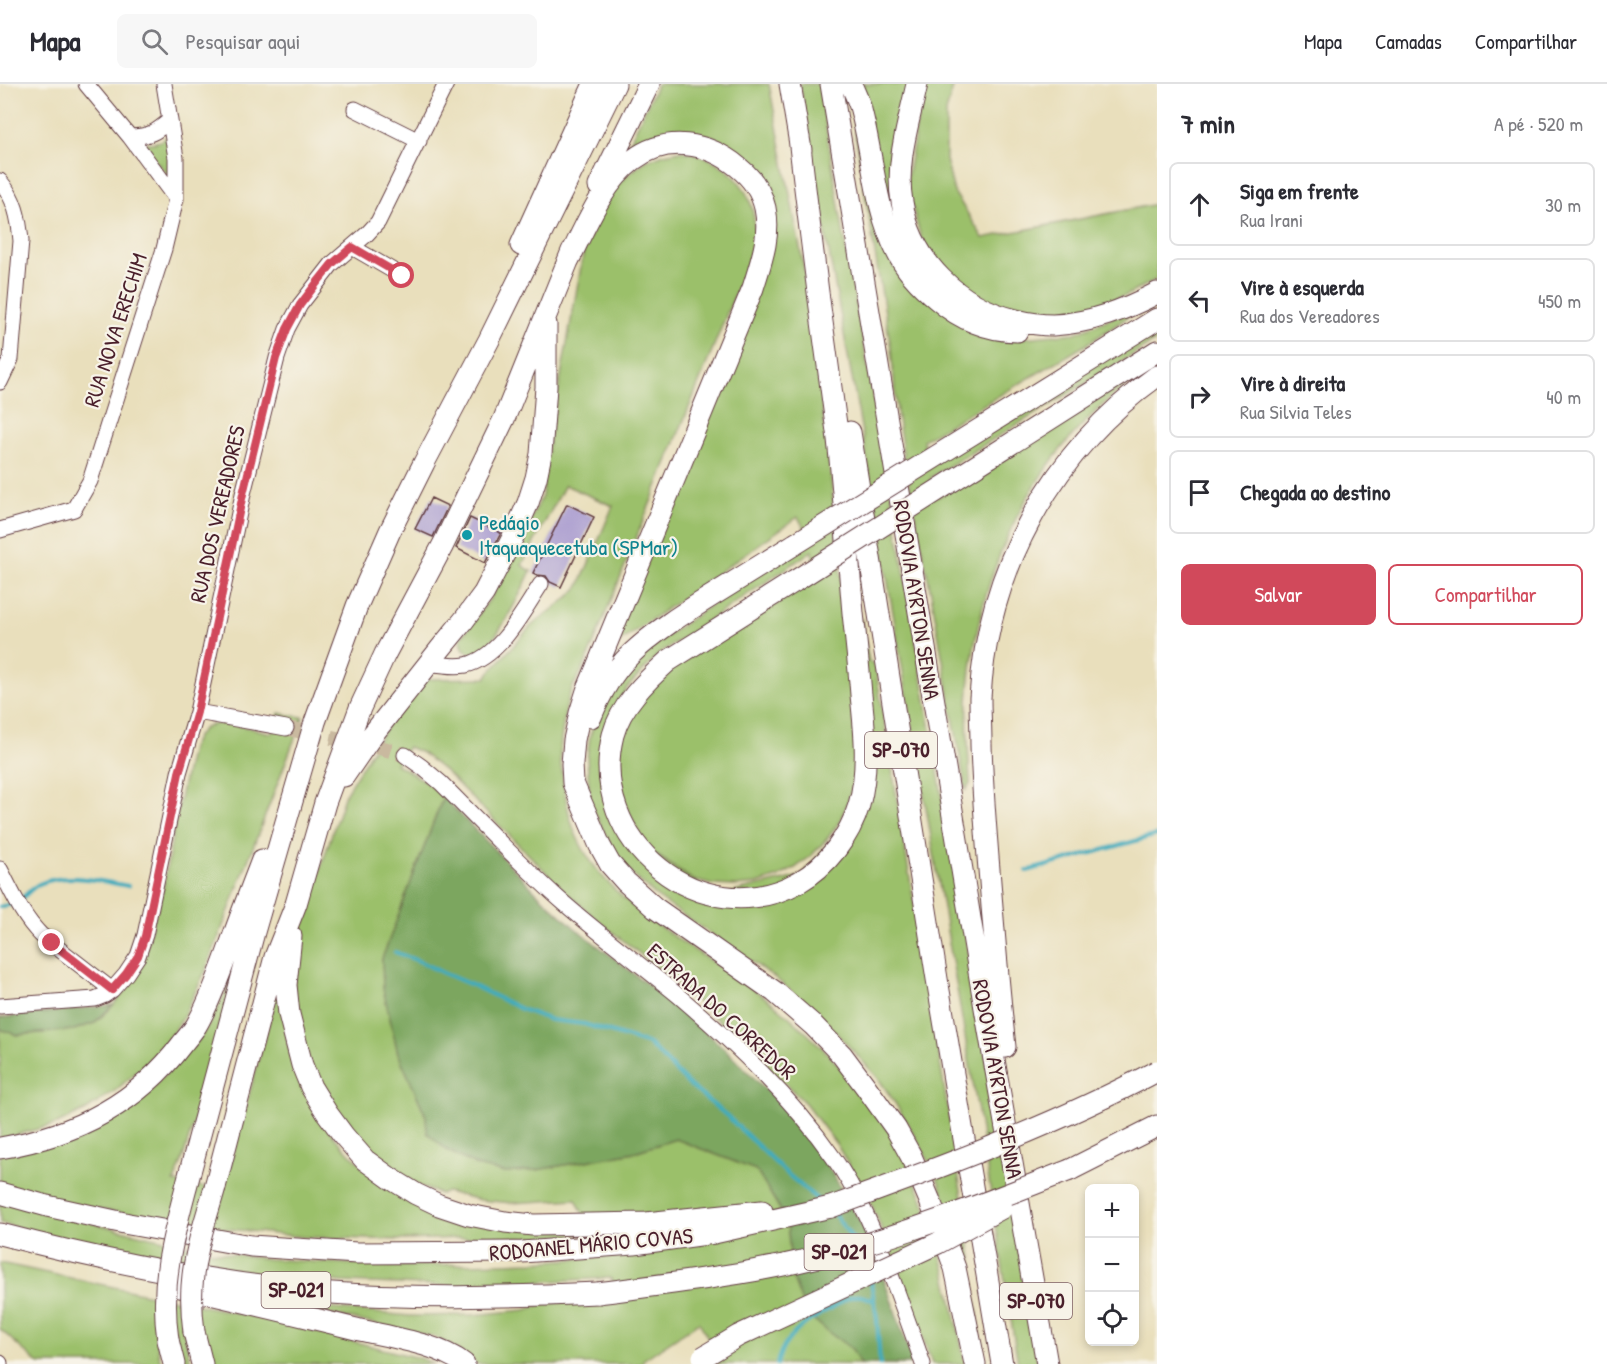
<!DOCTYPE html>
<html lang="pt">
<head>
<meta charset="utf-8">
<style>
	:root { --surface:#fff; --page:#f7f7f7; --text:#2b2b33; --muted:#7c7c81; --line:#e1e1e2; --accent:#d1495b }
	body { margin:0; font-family:"Patrick Hand",sans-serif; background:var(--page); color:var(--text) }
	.controls { position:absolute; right:18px; bottom:18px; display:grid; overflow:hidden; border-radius:9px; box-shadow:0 3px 9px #0003 }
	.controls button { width:54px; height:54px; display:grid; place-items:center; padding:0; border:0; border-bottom:2px solid var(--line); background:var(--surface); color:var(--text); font:30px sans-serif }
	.stop { position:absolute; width:18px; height:18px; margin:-14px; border:4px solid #d1495b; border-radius:50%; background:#fff }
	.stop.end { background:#d1495b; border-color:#fff; box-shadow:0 2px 6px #0008 }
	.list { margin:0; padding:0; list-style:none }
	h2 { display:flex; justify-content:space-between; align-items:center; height:78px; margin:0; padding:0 24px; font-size:26px }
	h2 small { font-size:20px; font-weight:400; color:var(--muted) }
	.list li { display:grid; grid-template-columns:39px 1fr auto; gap:18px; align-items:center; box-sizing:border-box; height:84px; margin:0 12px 12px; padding:0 12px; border:2px solid var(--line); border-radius:9px }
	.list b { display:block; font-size:22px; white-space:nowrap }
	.list p { margin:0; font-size:20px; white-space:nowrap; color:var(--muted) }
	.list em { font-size:20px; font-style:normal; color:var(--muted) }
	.actions { display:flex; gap:12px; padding:18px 24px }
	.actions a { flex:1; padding:14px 0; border:2px solid var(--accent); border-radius:9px; text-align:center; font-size:21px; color:var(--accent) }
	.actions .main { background:var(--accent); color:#fff }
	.icon { flex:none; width:33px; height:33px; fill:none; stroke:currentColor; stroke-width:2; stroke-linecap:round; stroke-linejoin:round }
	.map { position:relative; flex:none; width:1157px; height:1280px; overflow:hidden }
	header { display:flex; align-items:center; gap:36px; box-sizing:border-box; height:84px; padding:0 30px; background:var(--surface); border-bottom:2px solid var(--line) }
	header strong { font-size:28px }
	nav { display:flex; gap:33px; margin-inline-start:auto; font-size:21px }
	.search { width:420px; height:54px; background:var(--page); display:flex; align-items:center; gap:15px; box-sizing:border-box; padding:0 21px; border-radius:9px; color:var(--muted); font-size:22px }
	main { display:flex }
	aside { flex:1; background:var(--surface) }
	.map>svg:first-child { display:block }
	.green { fill:#9bc06b; stroke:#72704b; stroke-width:1.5 }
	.forest { fill:#7ca65f; stroke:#636245; stroke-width:1.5 }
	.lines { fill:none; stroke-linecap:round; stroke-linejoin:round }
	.stream { stroke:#3facbd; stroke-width:4 }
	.building { fill:#ab9ed0 }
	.minor-tunnel { stroke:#c9b99f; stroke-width:15; stroke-dasharray:15 8; stroke-linecap:butt }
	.minor-casing { stroke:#623c41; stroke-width:17 }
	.highway-casing { stroke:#623c41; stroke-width:23 }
	.minor { stroke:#fff; stroke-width:15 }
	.highway { stroke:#fff; stroke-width:21 }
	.highway-bridge-casing { stroke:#623c41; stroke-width:23; stroke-linecap:butt }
	.highway-bridge { stroke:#fff; stroke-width:21 }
	.route { stroke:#d1495b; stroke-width:8 }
	.culture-dot { fill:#0f9aa8; stroke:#f7f3e8; stroke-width:2 }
	.labels { text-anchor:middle; stroke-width:4.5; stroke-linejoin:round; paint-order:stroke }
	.shield { fill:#f7f3e8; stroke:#7e5f64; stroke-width:1.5 }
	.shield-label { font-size:21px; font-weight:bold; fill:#4a1f2b }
	.street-label { font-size:22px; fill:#4a1f2b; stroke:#f7f3e8 }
	.culture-label { font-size:22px; fill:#0d838f; stroke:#f7f3e8; text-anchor:start }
</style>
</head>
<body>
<header>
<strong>Mapa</strong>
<div class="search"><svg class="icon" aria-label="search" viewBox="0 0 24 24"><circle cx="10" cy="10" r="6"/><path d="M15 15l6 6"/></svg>Pesquisar aqui</div>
<nav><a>Mapa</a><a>Camadas</a><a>Compartilhar</a></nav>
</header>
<main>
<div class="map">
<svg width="1157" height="1280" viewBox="0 0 1157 1280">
	<rect width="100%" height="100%" fill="#f7f3e8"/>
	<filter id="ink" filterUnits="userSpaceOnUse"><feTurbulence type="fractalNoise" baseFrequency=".0167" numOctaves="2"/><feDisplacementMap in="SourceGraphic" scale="12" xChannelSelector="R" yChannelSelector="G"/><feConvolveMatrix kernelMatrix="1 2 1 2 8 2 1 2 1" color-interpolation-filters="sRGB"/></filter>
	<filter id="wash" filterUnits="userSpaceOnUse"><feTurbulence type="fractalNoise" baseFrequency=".008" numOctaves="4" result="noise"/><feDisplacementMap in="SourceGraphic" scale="24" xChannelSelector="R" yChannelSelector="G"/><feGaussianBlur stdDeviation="1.35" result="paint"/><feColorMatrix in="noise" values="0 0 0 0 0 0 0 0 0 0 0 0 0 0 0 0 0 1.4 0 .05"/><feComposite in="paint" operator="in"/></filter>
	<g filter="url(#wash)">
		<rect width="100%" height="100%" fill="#e9dfbc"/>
		<!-- green -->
		<path class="green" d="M657 0H769L805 190 831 395 840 482 856 672 854 696 848 717 840 737 827 755 811 772 795 784 778 793 757 800 735 802 713 801 693 796 646 763 620 710 619 655 655 594 816 496 812 467 659 570 627 604 616 622V745L716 812 801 792 859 723 861 534 869 577 875 581 972 1174 973 1195 982 1263 975 1224 956 1146 937 1093 916 1053 895 1019 878 994 832 944 807 920 774 893 657 813 620 779 590 719 587 674 590 652 597 631 632 576 809 453 798 433 608 566 765 180 759 91 744 73 728 61 712 52 691 49 663 51 641 58 625 68Z
			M800 0H819L849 183 885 374 1038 1280H1018L980 1040 922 700 868 381 823 136Z
			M848 0 879 143 1023 254 1075 249 1137 224 1125 235 1084 262 923 356 928 379 1157 238V256L931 393 938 413 1157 277C1131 296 1107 315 1084 339 1011 414 974 515 968 618 966 646 969 673 970 700L966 706 931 509 903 369 897 328 891 264 861 87Z
			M860 0H911L900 166Z
			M924 0H954L946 28V76L954 108 983 154 1157 120V195L1127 211 1071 229 1044 233 1020 231 956 200 922 158 906 100Z
			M169 52 173 96 139 59C151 60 159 59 169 52Z
			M680 67C717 71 749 96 754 134 756 150 751 165 747 180L584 583C580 591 574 599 571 607 565 621 561 653 560 669 560 678 562 687 563 696 566 715 569 736 577 753 611 829 712 871 775 921 813 952 846 987 875 1026 929 1098 948 1194 965 1280H932L909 1212 872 1121 837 1061 806 1020 756 970 674 897 600 838 566 808 446 688 422 669 408 663 396 680 428 699 443 713 382 875 384 907 398 969 426 1032 428 1049 448 1067 477 1082 505 1089 537 1086 634 1068 676 1055 756 1086 787 1137 792 1192 806 1229 831 1250 852 1265 860 1280H695L715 1266 699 1238 643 1276 642 1280H476L452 1262 435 1253 301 1224 313 1223 410 1232 473 1231 525 1226 541 1221 623 1210 610 1194 453 1202 343 1198 216 1187 117 1168 0 1139V1117L209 1167 269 1175 333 1179 398 1182 533 1178 604 1173 593 1150 519 1154H461L403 1156 303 1153 229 1145 96 1125 39 1113 0 1102V1070L47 1060 113 1034 149 1007 198 957 211 937 227 905 248 851 235 906 180 1083 174 1098 223 1107 280 897 285 884 287 956 294 982 317 1028 334 1053 354 1074 377 1094 405 1113 435 1126 469 1137 530 1145 591 1147 576 1115 512 1119 480 1116 447 1108 440 1110 419 1102 392 1086 370 1069 351 1049 334 1027 322 1006 311 984 302 961 293 917 294 893 296 871 304 835 345 710 387 642 404 617 425 595 486 594 489 589 531 542 570 512 579 502 613 422 565 401 522 481 531 487C523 503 490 578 469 569 462 566 462 561 461 554L490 515 538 421 542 412 549 357 584 166 608 114 619 99 630 89 646 77 664 70Z
			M279 629 303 633 206 886 181 937 164 961 142 983 116 1006 86 1026 57 1040 0 1055V945L17 951 74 946 94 939 108 927 130 901 142 874 163 805 175 738 191 664C195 657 198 648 205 644 219 634 256 646 272 649Z
			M0 1179 269 1236 422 1275 434 1280H203L184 1248 191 1280H182L175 1247 154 1244 161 1280H40L36 1278 0 1245Z"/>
		<!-- forest -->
		<path class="forest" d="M443 713 539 811 575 844 675 922 725 965 787 1027 813 1058 848 1116 869 1155 893 1221 913 1280H860L852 1265 831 1250 806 1229 792 1192 787 1136 756 1086 676 1055 634 1068 537 1086 505 1089 477 1082 448 1067 427 1049 426 1032 398 969 383 905 382 875Z
			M113 921 94 939 74 946 17 951 0 945V934Z"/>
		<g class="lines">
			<!-- stream -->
			<path class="stream" d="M1027 787 1157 751
				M21 815C27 810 33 803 39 800 66 788 101 797 128 802
				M0 823 12 820
				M395 868 421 878 443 889 472 901 521 925 551 936 584 940 649 960 689 1001 726 1031 784 1087 819 1117
				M834 1130 853 1155
				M860 1169 866 1185
				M871 1198 877 1235 880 1280
				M777 1280C783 1251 810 1235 835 1222 840 1219 846 1214 851 1213 860 1210 866 1213 874 1217"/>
		</g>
		<g id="blocks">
			<!-- building -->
			<path class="building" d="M431 414 448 422 433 453 415 445Z
				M567 420 594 433 561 503 550 498 546 492 537 491 533 489Z
				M470 434 501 449 485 479 456 464Z"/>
		</g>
	</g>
	<g filter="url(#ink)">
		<use href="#blocks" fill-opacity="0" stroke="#623c41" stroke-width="1.5"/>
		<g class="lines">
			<!-- minor-tunnel -->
			<path class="minor-tunnel" d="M286 644 382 664 405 671"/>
			<!-- minor casing -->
			<g class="minor-casing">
				<path id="minor" d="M86 0 130 53 176 115
					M355 25 419 57
					M130 53C150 52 155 49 170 36
					M0 97C15 114 19 134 21 157L11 275 0 298
					M352 163 402 192
					M0 446 74 425 90 397 164 165 176 115V74L164 0
					M429 579C441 581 454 583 466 581 500 573 523 527 541 500
					M197 628 286 644
					M405 671 422 683 441 699C479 737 517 777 557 813 596 848 639 879 680 913 736 961 791 1013 833 1073 858 1108 874 1147 889 1186 901 1218 912 1248 923 1280
					M0 785C12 808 22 832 41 851L112 906
					M0 922 95 915 105 911 112 906 126 890 138 872 145 851 179 689 197 628 243 410 277 274 287 245 300 221 332 180 367 150 378 138 446 0
					M0 1279V1280"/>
			</g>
			<!-- highway casing -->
			<g class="highway-casing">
				<path id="highway" d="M790 0 801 66
					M831 0 985 924 1047 1280
					M851 0C854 8 859 17 861 26 873 71 875 125 897 168 906 187 922 203 938 216 960 235 988 247 1017 247
					M917 0C909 38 895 79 902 118 911 177 959 223 1016 236 1028 239 1040 241 1053 241 1091 239 1124 226 1157 209
					M599 102 649 0
					M521 161 594 0
					M567 179C585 144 601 101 633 76 666 51 708 58 738 83 752 94 761 106 765 124 771 152 761 178 753 204L587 607 580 629 574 656 572 680 573 699 600 762 610 780 626 798 655 824 775 908 813 941 842 971 866 1003 896 1045 911 1072 930 1117 955 1184 975 1280
					M985 342 1157 235
					M850 348 937 895 1002 1280
					M990 373 1157 267
					M795 497 668 577C646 597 621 621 613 651 586 757 702 852 799 798 827 782 850 752 859 721 869 686 865 647 861 611 859 584 856 557 853 529 848 471 844 413 838 355 832 308 825 262 819 216 812 161 805 107 799 53
					M591 633C600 610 613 588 630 571 655 547 684 529 713 511 740 494 768 477 795 460
					M344 692 373 650 441 564 464 536 484 509 512 455 528 419 536 394 541 370 546 303V240
					M291 852 286 901 289 930 302 981 311 1003 327 1029 344 1052 365 1076 390 1094 416 1110 439 1121 469 1131 505 1138 533 1141 646 1139 762 1127
					M1005 963C998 899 993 836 988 773 985 735 982 698 981 660 981 645 980 629 980 614 987 486 1052 367 1157 292
					M0 1064C73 1052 137 1020 182 960 187 954 192 948 196 942 209 920 218 894 227 870 238 839 250 807 262 776
					M1070 1086 1157 1042
					M190 1088 254 848 315 638 357 522 390 447 424 379 489 256 615 0
					M215 1103 275 873 296 820 325 719 360 624 385 570 443 461 504 335 572 167
					M0 1109 47 1122 129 1140 251 1162 357 1169 522 1168 634 1160 714 1149 831 1123
					M0 1150C104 1177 210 1199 316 1208 410 1215 504 1213 598 1209
					M176 1202C236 1216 296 1230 356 1245 389 1253 437 1259 464 1280
					M194 1248 202 1280
					M168 1256 174 1280"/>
			</g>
			<!-- minor -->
			<use href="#minor" class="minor"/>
			<!-- highway -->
			<use href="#highway" class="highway"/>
			<!-- highway-bridge casing -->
			<g class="highway-bridge-casing">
				<path id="highway-bridge" d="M795 460 985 342
					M795 497 990 373
					M831 1123C942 1083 1053 1042 1157 987
					M598 1209C682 1198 766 1189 848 1165 924 1144 997 1114 1070 1086
					M194 1248C192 1233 191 1218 192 1202 194 1168 206 1135 215 1103
					M168 1256C159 1195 175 1146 190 1088
					M703 1273 738 1252 938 1159 1002 1124"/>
			</g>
			<!-- highway-bridge -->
			<use href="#highway-bridge" class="highway-bridge"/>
		</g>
	</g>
	<g class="lines" filter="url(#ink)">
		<!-- route -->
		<path class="route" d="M52 859 112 906 126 890 138 872 145 852 179 689 197 628 243 410 276 274 287 245 300 221 316 200 332 180 352 163 402 192"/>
	</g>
	<!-- markers -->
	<circle class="culture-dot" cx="467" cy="451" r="6"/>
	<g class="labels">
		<!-- shield labels -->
		<g class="shield">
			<rect x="865" y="648" width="72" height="36" rx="4.5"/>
			<rect x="804.5" y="1150" width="69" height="36" rx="4.5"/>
			<rect x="261.5" y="1188" width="69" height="36" rx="4.5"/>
			<rect x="1000" y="1199" width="72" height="36" rx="4.5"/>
		</g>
		<g class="shield-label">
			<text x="901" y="673">SP-070</text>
			<text x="839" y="1175">SP-021</text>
			<text x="296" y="1213">SP-021</text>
			<text x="1036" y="1224">SP-070</text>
		</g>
		<!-- street labels -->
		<g class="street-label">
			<text transform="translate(115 246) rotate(-72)" y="8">RUA NOVA ERECHIM</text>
			<text transform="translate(217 430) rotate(-77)" y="8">RUA DOS VEREADORES</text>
			<text transform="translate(917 516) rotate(81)" y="8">RODOVIA AYRTON SENNA</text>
			<text transform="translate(722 927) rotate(42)" y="8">ESTRADA DO CORREDOR</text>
			<text transform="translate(998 995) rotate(80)" y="8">RODOVIA AYRTON SENNA</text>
			<text transform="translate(591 1160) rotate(-5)" y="8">RODOANEL MÁRIO COVAS</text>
		</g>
		<!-- culture labels -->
		<g class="culture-label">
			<text x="479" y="446">Pedágio<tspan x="479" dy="25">Itaquaquecetuba (SPMar)</tspan></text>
		</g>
	</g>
</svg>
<div class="controls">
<button>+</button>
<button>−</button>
<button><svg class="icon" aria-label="locate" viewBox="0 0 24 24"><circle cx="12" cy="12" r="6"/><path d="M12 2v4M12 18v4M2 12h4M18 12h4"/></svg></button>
</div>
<div class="stop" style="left:402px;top:192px"></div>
<div class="stop end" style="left:52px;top:859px"></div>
</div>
<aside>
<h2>7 min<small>A pé · 520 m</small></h2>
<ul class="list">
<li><svg class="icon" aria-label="ahead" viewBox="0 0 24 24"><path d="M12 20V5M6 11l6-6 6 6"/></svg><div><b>Siga em frente</b><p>Rua Irani</p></div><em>30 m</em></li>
<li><svg class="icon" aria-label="left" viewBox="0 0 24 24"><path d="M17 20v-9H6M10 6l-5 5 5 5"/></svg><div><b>Vire à esquerda</b><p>Rua dos Vereadores</p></div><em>450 m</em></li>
<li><svg class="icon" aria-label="right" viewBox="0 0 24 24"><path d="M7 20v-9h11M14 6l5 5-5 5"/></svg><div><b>Vire à direita</b><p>Rua Silvia Teles</p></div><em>40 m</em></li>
<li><svg class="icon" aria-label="arrive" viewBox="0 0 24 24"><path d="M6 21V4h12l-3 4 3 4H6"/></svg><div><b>Chegada ao destino</b></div></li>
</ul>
<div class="actions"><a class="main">Salvar</a><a>Compartilhar</a></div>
</aside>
</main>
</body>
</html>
